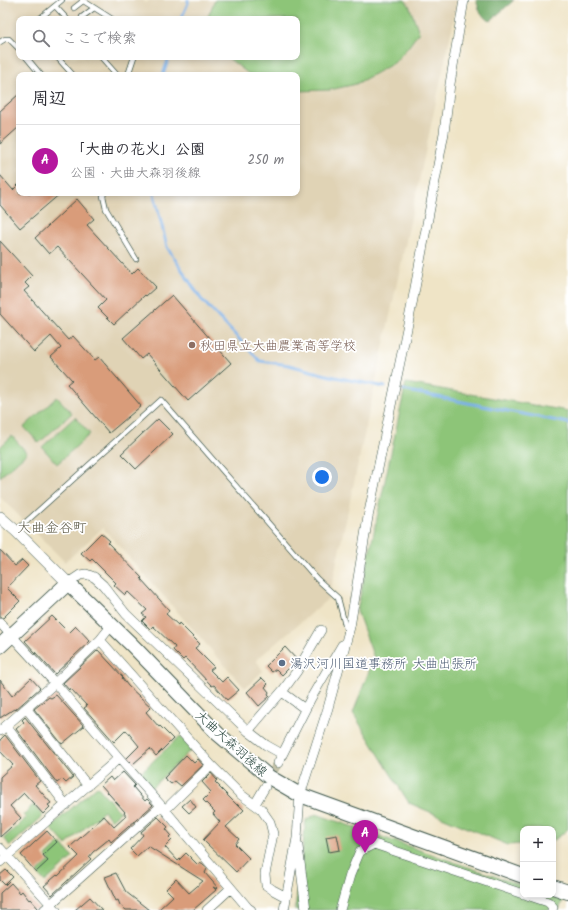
<!DOCTYPE html>
<html lang="ja">
<head>
<meta charset="utf-8">
<style>
	:root { --surface:#fff; --page:#f7f7f7; --text:#2b2b33; --muted:#7c7c81; --line:#e1e1e2; --accent:#b5179e }
	body { margin:0; font-family:Kalam,"Klee One",sans-serif; background:var(--page); color:var(--text) }
	.controls { position:absolute; right:12px; bottom:12px; display:grid; overflow:hidden; border-radius:8px; box-shadow:0 2px 6px #0003 }
	.controls button { width:36px; height:36px; display:grid; place-items:center; padding:0; border:0; border-bottom:1px solid var(--line); background:var(--surface); color:var(--text); font:20px sans-serif }
	.you { position:absolute; left:322px; top:477px; width:14px; height:14px; margin:-10px; border:3px solid #fff; border-radius:50%; background:#1a73e8; box-shadow:0 0 0 6px #1a73e833 }
	.badge { display:grid; place-items:center; width:26px; height:26px; border-radius:50%; background:var(--accent); color:#fff; font-size:13px; font-weight:700 }
	.pin { position:absolute; translate:-50% -33px; filter:drop-shadow(0 1px 2px #0008) }
	.pin::after { content:''; position:absolute; top:21px; width:14px; height:12px; background:inherit; clip-path:polygon(0 0,100% 0,50% 100%) }
	.list { margin:0; padding:0; list-style:none }
	h2 { display:flex; justify-content:space-between; align-items:center; height:52px; margin:0; padding:0 16px; font-size:17px }
	h2 small { font-size:13px; font-weight:400; color:var(--muted) }
	.list li { display:grid; grid-template-columns:26px 1fr auto; gap:12px; align-items:center; box-sizing:border-box; height:72px; padding:0 16px; border-top:1px solid var(--line) }
	.list b { display:block; font-size:15px; white-space:nowrap }
	.list p { margin:0; font-size:13px; white-space:nowrap; color:var(--muted) }
	.list em { font-size:13px; font-style:normal; color:var(--muted) }
	.icon { flex:none; width:22px; height:22px; fill:none; stroke:currentColor; stroke-width:2; stroke-linecap:round; stroke-linejoin:round }
	.map { position:relative; flex:none; width:568px; height:910px; overflow:hidden }
	.search { position:absolute; background:var(--surface); box-shadow:0 2px 6px #0003; left:16px; top:16px; width:284px; height:44px; display:flex; align-items:center; gap:10px; box-sizing:border-box; padding:0 14px; border-radius:8px; color:var(--muted); font-size:15px }
	.panel { position:absolute; background:var(--surface); box-shadow:0 2px 6px #0003; left:16px; top:72px; width:284px; height:124px; border-radius:8px }
	.map>svg:first-child { display:block }
	.built { fill:#e0d3b5; fill-rule:evenodd }
	.green { fill:#8dc578; stroke:#568156 }
	.forest { fill:#72aa68; stroke:#48744e }
	.lines { fill:none; stroke-linecap:round; stroke-linejoin:round }
	.stream { stroke:#7ab0e8; stroke-width:3 }
	.building { fill:#d99c7a }
	.minor-tunnel { stroke:#c5c3a9; stroke-width:9; stroke-dasharray:9 4.5; stroke-linecap:butt }
	.service-casing { stroke:#3e564a; stroke-width:6 }
	.minor-casing { stroke:#3e564a; stroke-width:10 }
	.tertiary-casing { stroke:#3e564a; stroke-width:12 }
	.primary-casing { stroke:#3e564a; stroke-width:16 }
	.service { stroke:#fff; stroke-width:4.5 }
	.minor { stroke:#fff; stroke-width:9 }
	.tertiary { stroke:#fff; stroke-width:11 }
	.primary { stroke:#fff; stroke-width:14 }
	.education-dot { fill:#8d6e63; stroke:#fff; stroke-width:1.5 }
	.service-dot { fill:#5c6f8a; stroke:#fff; stroke-width:1.5 }
	.labels { text-anchor:middle; stroke-width:3.5; stroke-linejoin:round; paint-order:stroke }
	.education-label { font-size:13px; fill:#785e54; stroke:#fff; text-anchor:start }
	.service-label { font-size:13px; fill:#4e5e75; stroke:#fff; text-anchor:start }
	.street-label { font-size:13px; fill:#1f3d34; stroke:#fff }
	.neighbourhood-label { font-size:14px; fill:#605e4c; stroke:#fff }
</style>
</head>
<body>
<div class="map">
<svg width="568" height="910" viewBox="0 0 568 910">
	<rect width="100%" height="100%" fill="#fff"/>
	<filter id="ink" filterUnits="userSpaceOnUse"><feTurbulence type="fractalNoise" baseFrequency=".025" numOctaves="2"/><feDisplacementMap in="SourceGraphic" scale="8" xChannelSelector="R" yChannelSelector="G"/><feConvolveMatrix kernelMatrix="1 2 1 2 8 2 1 2 1" color-interpolation-filters="sRGB"/></filter>
	<filter id="wash" filterUnits="userSpaceOnUse"><feTurbulence type="fractalNoise" baseFrequency=".012" numOctaves="4" result="noise"/><feDisplacementMap in="SourceGraphic" scale="16" xChannelSelector="R" yChannelSelector="G"/><feGaussianBlur stdDeviation="0.9" result="paint"/><feColorMatrix in="noise" values="0 0 0 0 0 0 0 0 0 0 0 0 0 0 0 0 0 1.4 0 .05"/><feComposite in="paint" operator="in"/></filter>
	<g filter="url(#wash)">
		<rect width="100%" height="100%" fill="#efe4c6"/>
		<!-- built -->
		<path class="built" d="M0 0H143L146 3 150 0H458L329 598 256 660 263 671 245 688 103 528 65 562 0 497ZM19 19H297V57H19ZM19 75H297V193H19Z"/>
		<!-- green -->
		<path class="green" d="M215 0H405L409 5 419 32 409 46 394 63 356 84 330 90 297 91V75H250L227 57H297V19H207Z
			M406 383 568 411V829L553 841V829H523V844L508 845 409 803 353 713 374 658 357 611Z
			M57 397 72 413 39 443 24 427Z
			M75 417 90 434 57 464 42 447Z
			M12 436 27 453 0 477V447Z
			M180 736 192 749 150 789 137 776Z
			M97 786 120 812 111 820 104 811 66 845 50 827Z
			M33 805 43 816 10 846 4 838 26 818 23 815Z
			M316 814 523 886V895H548L563 900 559 910H295L306 820Z
			M60 843 73 857 45 882 37 873 50 861 46 856Z"/>
		<!-- forest -->
		<path class="forest" d="M476 0H514L490 21 481 14Z"/>
		<g class="lines">
			<!-- stream -->
			<path class="stream" d="M181 19 188 3V0
				M163 75 169 57
				M154 193 167 247 201 299 260 361 289 365 330 376 385 387
				M403 390 568 423"/>
		</g>
		<g id="blocks">
			<!-- building -->
			<path class="building" d="M19 94V127L0 144V111Z
				M0 175 13 190 19 184V193H61L20 228 0 205Z
				M77 199 94 219 87 225 132 274 138 268 156 287 146 296 145 295 114 324 98 308 106 300 57 247 49 254 35 238Z
				M0 241 32 276 25 283 29 287 24 291 68 340 73 336 95 360 99 357 141 406 109 433 67 384 72 380 51 357 61 348 51 336 34 352 0 314Z
				M172 295 231 363 188 401 147 354 141 359 123 338Z
				M158 419 173 434 136 469 121 454Z
				M101 533 110 541 108 543 142 578 141 579 169 610 166 614 178 625 179 623 200 644 195 648 214 667 210 670 222 682 227 677 239 690 227 700 214 685 212 686 185 658 183 660 173 650 175 647 153 626 150 629 142 621 146 617 142 614 147 610 128 592 125 595 114 585 116 583 92 559 90 561 81 553Z
				M0 550 15 566 22 560 28 566 7 588 20 601 3 618 0 617Z
				M52 616 69 633 76 626 90 641 55 674 25 641Z
				M285 647 297 660 282 675 276 669 272 672 266 666Z
				M98 650 123 677 122 678 128 686 151 707 146 712 159 727 160 726 173 739 156 756 150 749 133 764 127 758 139 746 126 730 114 742 84 708 87 706 70 688 69 690 63 683Z
				M31 678 40 688 15 710 14 709 0 718V680L12 696Z
				M262 678 268 684 265 687 269 692 268 694 270 696 259 706 247 692Z
				M56 695 84 726 62 744 34 709 49 697 51 698Z
				M25 717 73 777 66 783 62 779 57 783 16 729 24 722 22 720Z
				M5 735 40 781 35 785 51 803 48 805 50 807 43 814 24 793 10 806 21 818 0 837V777L13 765 0 751V740Z
				M186 755 194 763 198 759 203 765 181 786 175 781 171 784 164 778Z
				M123 772 135 785 133 787 145 801 147 799 153 805 111 842 109 839 93 852 89 857 91 859 52 895 44 886 57 875 58 876 79 856 70 847 104 816 114 827 126 816 124 813 125 812 101 785 110 777 113 781Z
				M211 773 217 780 215 782 220 787H219L237 805 238 804 244 810 226 827 239 839 235 844 249 858 236 872 203 840 220 822 213 814 215 812 203 800 211 792 202 782Z
				M190 799 196 807 189 813 182 806Z
				M158 817 168 827 166 829 171 835 169 837 172 840 165 847 178 861 186 853 198 865 200 862 203 864 207 869 205 873 218 888 217 889 213 887 216 890 193 910H158L173 896 166 889 176 879 189 893 203 881 148 846 137 856 130 849 143 835 141 832Z
				M47 831 57 842 43 855 48 861 36 872 21 855Z
				M337 835 340 850 329 852 326 837Z
				M6 870 13 877 5 885 0 880V875Z
				M116 873 126 892 149 910H126L120 905 118 900 116 901 105 877Z
				M11 883 20 893 22 891 29 900 30 899 38 908V910H0V893Z
				M90 897 102 910H75Z"/>
		</g>
	</g>
	<g filter="url(#ink)">
		<use href="#blocks" fill-opacity="0" stroke="#3e564a" stroke-width="1"/>
		<g class="lines">
			<!-- minor-tunnel -->
			<path class="minor-tunnel" d="M267 782 278 763"/>
			<!-- service casing -->
			<g class="service-casing">
				<path id="service" d="M82 0 112 19
					M55 6 67 19
					M74 8 83 1
					M82 17 94 8
					M39 19 62 0
					M0 42 5 39H9L19 49
					M26 57 41 75
					M57 57 73 75
					M101 57 117 75
					M128 75 134 57
					M104 193 103 196 106 209 136 259
					M17 530 161 400 317 579 338 598 347 633"/>
			</g>
			<!-- minor casing -->
			<g class="minor-casing">
				<path id="minor" d="M68 583 80 575 86 574 94 577 103 585 126 614 248 731 266 745 282 754
					M0 623 55 683 119 758 165 810 231 888 248 908 251 910
					M112 625 100 640 211 765 240 794 261 809 270 822 273 834 265 874 266 885 273 890 286 897
					M282 692 305 709
					M26 708 88 786
					M6 726 66 805
					M0 731 55 683 100 640
					M248 731 284 689 297 671 321 630
					M278 763 311 698 342 645
					M255 804 265 787
					M165 810 211 765
					M298 846 306 910
					M0 848 56 910
					M0 862 119 758
					M527 895 548 902 553 907 552 910
					M44 910 161 806
					M207 910 231 888
					M284 910 297 838 300 795 328 708 350 627 368 517 412 304 444 133 450 84 464 0
					M340 910 350 875 360 851 374 844 523 894"/>
			</g>
			<!-- tertiary casing -->
			<g class="tertiary-casing">
				<path id="tertiary" d="M0 517 16 531 68 583"/>
			</g>
			<!-- primary casing -->
			<g class="primary-casing">
				<path id="primary" d="M0 646 68 583 132 645 218 734 269 777 300 795 523 876
					M553 887 568 892"/>
			</g>
			<!-- service -->
			<use href="#service" class="service"/>
			<!-- minor -->
			<use href="#minor" class="minor"/>
			<!-- tertiary -->
			<use href="#tertiary" class="tertiary"/>
			<!-- primary -->
			<use href="#primary" class="primary"/>
		</g>
	</g>
	<!-- markers -->
	<circle class="education-dot" cx="192" cy="345" r="4"/>
	<circle class="service-dot" cx="282" cy="663" r="4"/>
	<g class="labels">
		<!-- education labels -->
		<g class="education-label">
			<text x="200" y="350">秋田県立大曲農業高等学校</text>
		</g>
		<!-- service labels -->
		<g class="service-label">
			<text x="290" y="668">湯沢河川国道事務所 大曲出張所</text>
		</g>
		<!-- street labels -->
		<g class="street-label">
			<text transform="translate(232 743) rotate(42)" y="5">大曲大森羽後線</text>
		</g>
		<!-- neighbourhood labels -->
		<g class="neighbourhood-label">
			<text x="52" y="532">大曲金谷町</text>
		</g>
	</g>
</svg>
<div class="controls">
<button>+</button>
<button>−</button>
</div>
<div class="you"></div>
<div class="pin badge" style="left:365px;top:853px">A</div>
<div class="search"><svg class="icon" aria-label="search" viewBox="0 0 24 24"><circle cx="10" cy="10" r="6"/><path d="M15 15l6 6"/></svg>ここで検索</div>
<section class="panel">
<h2>周辺<small></small></h2>
<ul class="list">
<li><span class="badge">A</span><div><b>「大曲の花火」公園</b><p>公園 · 大曲大森羽後線</p></div><em>250 m</em></li>
</ul>
</section>
</div>
</body>
</html>
